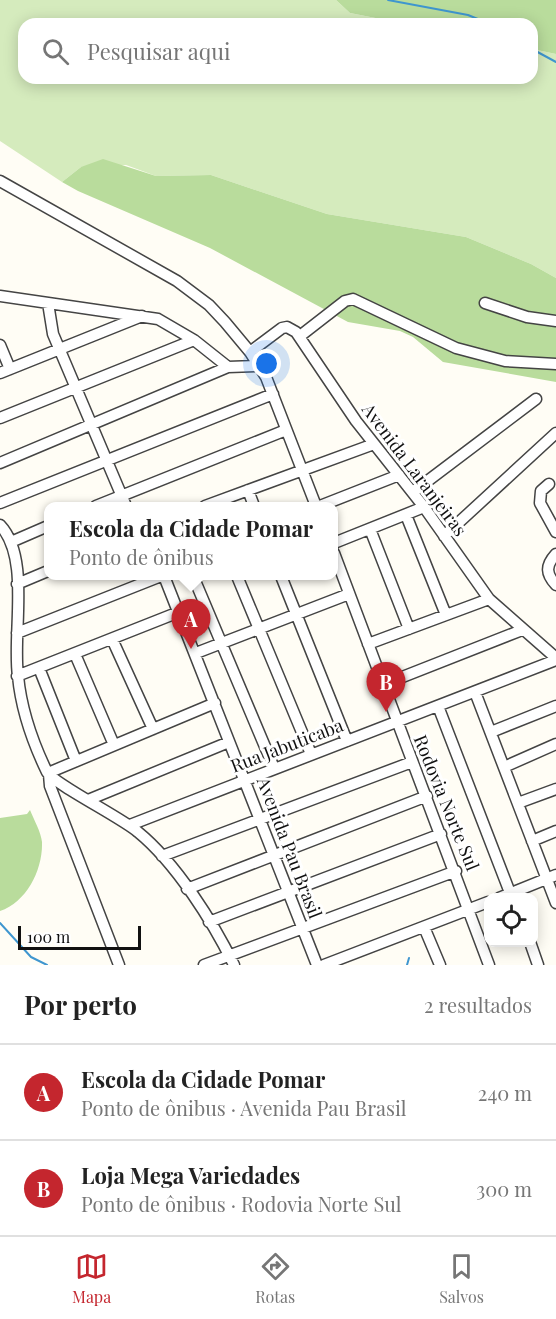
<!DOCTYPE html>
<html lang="pt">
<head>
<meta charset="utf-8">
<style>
	:root { --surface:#fff; --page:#f2f2f2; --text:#222; --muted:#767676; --line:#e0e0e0; --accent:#c4262e }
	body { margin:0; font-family:"Playfair Display",serif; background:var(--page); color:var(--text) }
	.controls { position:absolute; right:18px; bottom:18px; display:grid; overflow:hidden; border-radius:12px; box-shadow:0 3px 15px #0003 }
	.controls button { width:54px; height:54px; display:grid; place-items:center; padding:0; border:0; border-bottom:2px solid var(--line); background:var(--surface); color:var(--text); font:30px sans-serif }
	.scale { position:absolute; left:18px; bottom:15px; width:123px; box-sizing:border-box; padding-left:6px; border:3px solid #111; border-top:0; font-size:16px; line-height:21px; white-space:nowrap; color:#111; -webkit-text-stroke:4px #fff; paint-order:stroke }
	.you { position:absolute; left:267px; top:364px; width:21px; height:21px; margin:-15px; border:4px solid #fff; border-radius:50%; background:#1a73e8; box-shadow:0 0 0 9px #1a73e833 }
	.badge { display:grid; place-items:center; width:39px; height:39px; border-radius:50%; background:var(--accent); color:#fff; font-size:20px; font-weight:700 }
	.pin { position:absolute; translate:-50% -50px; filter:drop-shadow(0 2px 3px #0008) }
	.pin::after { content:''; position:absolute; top:32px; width:21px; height:18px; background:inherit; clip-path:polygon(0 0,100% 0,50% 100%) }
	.popup { position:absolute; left:44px; top:502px; width:294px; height:78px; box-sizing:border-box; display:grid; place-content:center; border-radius:12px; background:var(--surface); filter:drop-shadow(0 2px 4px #0005); font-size:20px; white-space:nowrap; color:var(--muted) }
	.popup b { font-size:22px; color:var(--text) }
	.popup::after { content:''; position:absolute; left:50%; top:100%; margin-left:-12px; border:12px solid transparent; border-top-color:var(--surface) }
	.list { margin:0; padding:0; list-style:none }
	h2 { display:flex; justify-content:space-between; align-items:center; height:78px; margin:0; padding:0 24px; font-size:26px }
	h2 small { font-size:20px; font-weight:400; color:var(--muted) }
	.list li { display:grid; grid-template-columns:39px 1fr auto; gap:18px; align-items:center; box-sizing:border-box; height:96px; padding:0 24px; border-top:2px solid var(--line) }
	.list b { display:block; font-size:22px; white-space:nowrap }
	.list p { margin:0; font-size:20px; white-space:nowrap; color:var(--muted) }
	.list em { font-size:20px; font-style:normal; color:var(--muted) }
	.icon { flex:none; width:33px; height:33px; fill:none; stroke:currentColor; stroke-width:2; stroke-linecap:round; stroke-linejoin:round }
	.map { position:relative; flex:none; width:556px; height:965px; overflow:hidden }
	.search { position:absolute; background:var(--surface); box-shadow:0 3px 15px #0003; left:18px; right:18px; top:18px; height:66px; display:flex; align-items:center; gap:15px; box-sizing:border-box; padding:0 21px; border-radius:18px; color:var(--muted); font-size:22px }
	.sheet { height:270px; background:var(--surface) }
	nav { display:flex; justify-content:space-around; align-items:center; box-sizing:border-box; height:84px; border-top:2px solid var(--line); background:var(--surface); font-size:16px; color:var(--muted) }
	nav a { display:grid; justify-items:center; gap:3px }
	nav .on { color:var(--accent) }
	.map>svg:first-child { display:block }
	.green { fill:#d5ebbd }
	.forest { fill:#b9dc9c }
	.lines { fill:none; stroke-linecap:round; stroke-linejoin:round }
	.stream { stroke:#3f96cf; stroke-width:2 }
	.minor-casing { stroke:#444; stroke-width:13 }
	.minor { stroke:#fff; stroke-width:10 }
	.labels { text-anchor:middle; stroke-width:6; stroke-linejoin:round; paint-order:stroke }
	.street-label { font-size:18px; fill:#111; stroke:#fff }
</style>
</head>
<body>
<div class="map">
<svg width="556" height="965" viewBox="0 0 556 965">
	<rect width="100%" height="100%" fill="#fffdf5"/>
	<!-- green -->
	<path class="green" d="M0 0H336L350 13 406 24H24V78H532V49L556 54V278L531 264 466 237 327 214 211 175 156 176 126 165 81 167 62 182 0 141Z"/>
	<!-- forest -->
	<path class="forest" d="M336 0H556V54L532 49V24H406L350 13Z
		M103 159 156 176 211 175 327 214 466 237 531 264 556 278V382L443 362 413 337 400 331 348 322 210 248 78 191 62 182 81 167Z
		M30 810C34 820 41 832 42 842 43 869 27 902 0 911V818L27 814Z"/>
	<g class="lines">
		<!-- stream -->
		<path class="stream" d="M388 0 468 15 490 24
			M532 49 556 62
			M0 923 31 957 47 965
			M407 965 409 958"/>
		<!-- minor casing -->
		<g class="minor-casing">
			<path id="minor" d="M0 181 177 281 209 305 225 322 250 352 266 377 316 506
				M0 296 158 319 194 340 228 367
				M48 303 53 334 126 506
				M485 303 527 317 556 321
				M300 336 345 301 353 299 456 348 505 361 556 364
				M0 345 10 369
				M250 352 282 328 287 327 296 332 356 421 424 507 489 599 556 658
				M0 373 142 316
				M0 418 194 340
				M0 463 228 367 259 366
				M549 484 541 491 540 503 556 532
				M248 490 254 506
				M413 492 536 399
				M0 503 273 394
				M96 506 286 430
				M205 506 374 444
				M320 506 399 475
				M406 515 446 615
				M0 525C31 558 12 633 18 676 21 708 33 743 47 772 54 784 122 818 138 832 176 863 213 922 234 965
				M370 529 409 629
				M444 536 556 433
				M11 542 48 526
				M334 543 424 507
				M334 553 489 965
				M556 554C545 566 546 574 556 585
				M164 576 317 965
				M193 576 274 768
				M237 576 311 754
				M281 576 347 741
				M17 584 48 571
				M17 633 161 576
				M112 639 153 729
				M368 644 489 599
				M196 653 349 594
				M75 654 114 745
				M39 668 76 761
				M17 676 179 612
				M382 685 522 630
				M475 692 556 903
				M438 706 512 898
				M491 732 556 706
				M504 767 556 744
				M48 773 215 703
				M49 774 50 786 119 965
				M88 800 229 742
				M518 803 556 789
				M130 825 556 660
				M532 841 556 831
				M162 856 412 762
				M187 889 427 796
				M499 898 556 875
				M209 922 441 834
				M424 927 440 965
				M530 942 538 965
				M204 965 456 871
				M324 965 488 902"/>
		</g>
		<!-- minor -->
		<use href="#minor" class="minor"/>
	</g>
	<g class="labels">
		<!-- street labels -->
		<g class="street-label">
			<text transform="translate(414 470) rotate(53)" y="6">Avenida Laranjeiras</text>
			<text transform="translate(287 746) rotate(-21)" y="6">Rua Jabuticaba</text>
			<text transform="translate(446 803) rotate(68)" y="6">Rodovia Norte Sul</text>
			<text transform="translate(289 848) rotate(69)" y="6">Avenida Pau Brasil</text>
		</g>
	</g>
</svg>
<div class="controls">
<button><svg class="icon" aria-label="locate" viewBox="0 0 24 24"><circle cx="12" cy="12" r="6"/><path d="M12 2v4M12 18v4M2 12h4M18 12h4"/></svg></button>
</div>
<div class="scale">100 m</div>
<div class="you"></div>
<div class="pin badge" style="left:191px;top:649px">A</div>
<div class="popup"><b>Escola da Cidade Pomar</b>Ponto de ônibus</div>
<div class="pin badge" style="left:386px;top:712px">B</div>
<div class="search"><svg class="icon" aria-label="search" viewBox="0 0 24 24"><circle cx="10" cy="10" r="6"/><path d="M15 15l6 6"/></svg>Pesquisar aqui</div>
</div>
<section class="sheet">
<h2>Por perto<small>2 resultados</small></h2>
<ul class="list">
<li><span class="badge">A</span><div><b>Escola da Cidade Pomar</b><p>Ponto de ônibus · Avenida Pau Brasil</p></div><em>240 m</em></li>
<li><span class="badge">B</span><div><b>Loja Mega Variedades</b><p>Ponto de ônibus · Rodovia Norte Sul</p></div><em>300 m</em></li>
</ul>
</section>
<nav>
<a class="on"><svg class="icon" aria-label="map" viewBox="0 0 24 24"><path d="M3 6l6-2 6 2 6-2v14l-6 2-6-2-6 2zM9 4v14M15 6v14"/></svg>Mapa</a>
<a><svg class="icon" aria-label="directions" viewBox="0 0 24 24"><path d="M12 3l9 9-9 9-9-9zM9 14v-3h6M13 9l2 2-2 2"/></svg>Rotas</a>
<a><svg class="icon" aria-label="saved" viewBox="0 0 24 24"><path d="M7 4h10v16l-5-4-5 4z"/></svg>Salvos</a>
</nav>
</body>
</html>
